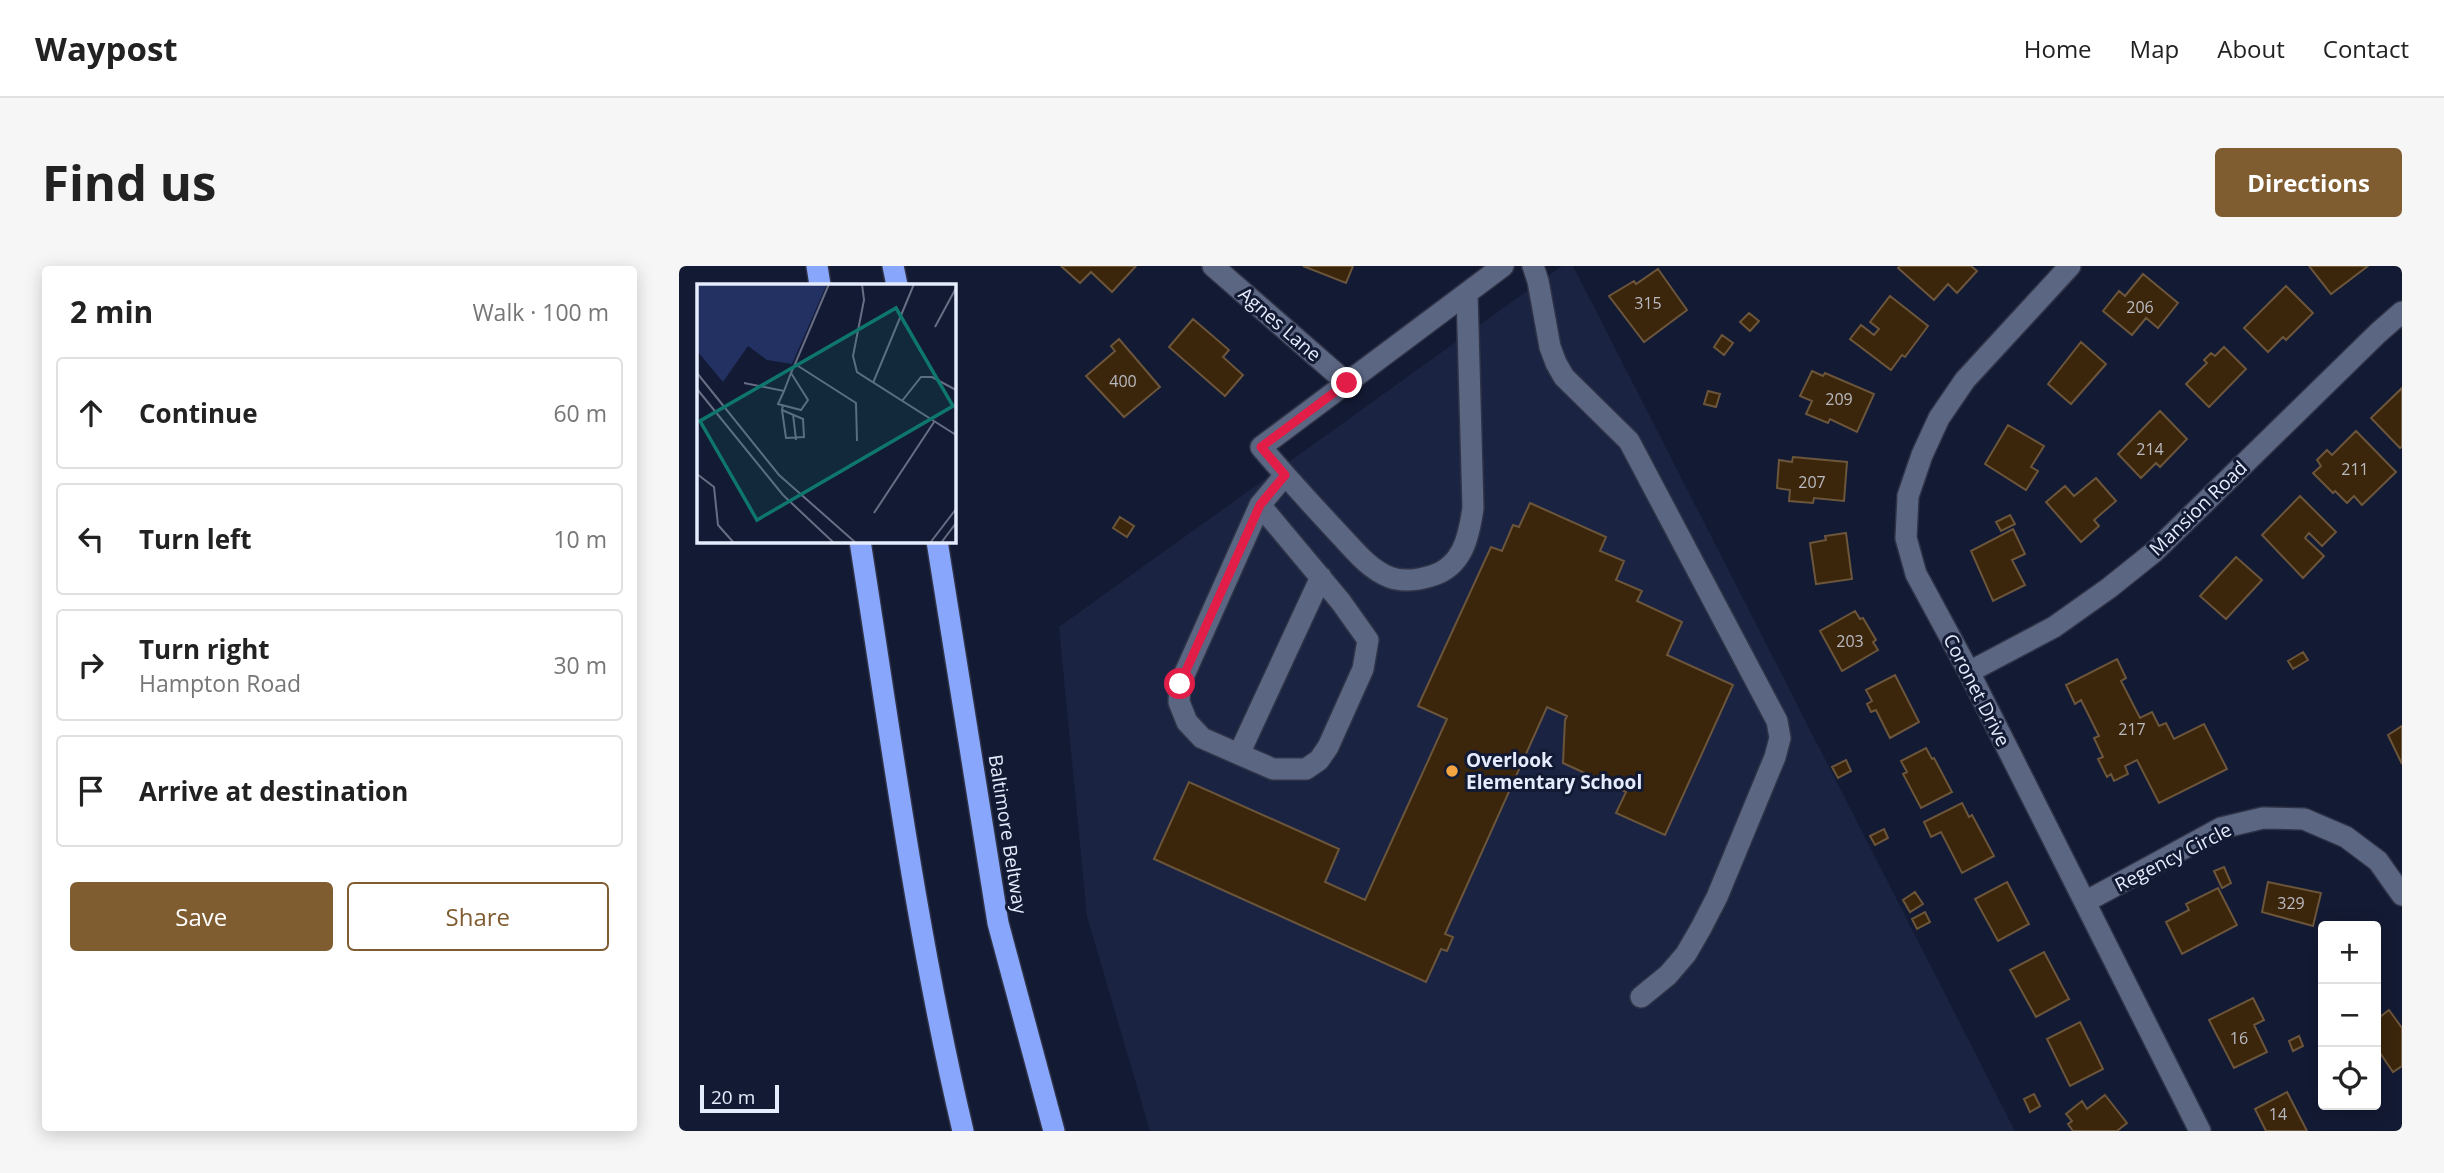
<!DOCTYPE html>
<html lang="en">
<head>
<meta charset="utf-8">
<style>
	:root { --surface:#fff; --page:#f6f6f6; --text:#222; --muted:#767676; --line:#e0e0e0; --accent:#805d30 }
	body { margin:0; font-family:"Open Sans",sans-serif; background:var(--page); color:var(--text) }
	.controls { position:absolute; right:21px; bottom:21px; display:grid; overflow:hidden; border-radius:7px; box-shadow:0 4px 18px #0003 }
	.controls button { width:63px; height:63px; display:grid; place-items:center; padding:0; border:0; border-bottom:2px solid var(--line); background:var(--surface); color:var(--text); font:35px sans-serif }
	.scale { position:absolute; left:21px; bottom:18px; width:79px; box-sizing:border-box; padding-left:7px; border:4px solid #e5ecfd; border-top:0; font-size:19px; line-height:24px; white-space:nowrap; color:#e5ecfd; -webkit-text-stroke:5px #131a33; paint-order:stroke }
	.stop { position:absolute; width:21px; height:21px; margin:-16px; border:5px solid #e11d48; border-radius:50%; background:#fff }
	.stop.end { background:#e11d48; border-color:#fff; box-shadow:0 2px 7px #0008 }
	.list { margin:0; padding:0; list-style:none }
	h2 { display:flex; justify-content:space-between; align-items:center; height:91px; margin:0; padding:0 28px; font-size:30px }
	h2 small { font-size:23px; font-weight:400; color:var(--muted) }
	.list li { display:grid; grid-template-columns:46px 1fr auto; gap:21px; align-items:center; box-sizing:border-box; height:112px; margin:0 14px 14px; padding:0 14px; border:2px solid var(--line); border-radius:7px }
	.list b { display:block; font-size:26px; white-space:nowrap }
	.list p { margin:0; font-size:23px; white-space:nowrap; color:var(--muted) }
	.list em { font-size:23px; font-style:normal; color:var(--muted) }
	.actions { display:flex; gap:14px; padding:21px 28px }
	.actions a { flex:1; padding:16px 0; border:2px solid var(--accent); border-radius:7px; text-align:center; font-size:24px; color:var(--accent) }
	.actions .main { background:var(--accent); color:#fff }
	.icon { flex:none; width:38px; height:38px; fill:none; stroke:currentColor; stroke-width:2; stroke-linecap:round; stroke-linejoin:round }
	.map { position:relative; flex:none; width:1723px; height:865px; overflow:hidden; border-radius:7px }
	header { display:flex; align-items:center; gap:42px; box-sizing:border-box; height:98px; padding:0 35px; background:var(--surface); border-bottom:2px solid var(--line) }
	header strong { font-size:33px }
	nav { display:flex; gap:38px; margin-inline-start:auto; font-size:24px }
	.intro { display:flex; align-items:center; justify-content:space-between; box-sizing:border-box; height:168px; padding:0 42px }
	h1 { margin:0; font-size:49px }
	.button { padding:18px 32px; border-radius:7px; background:var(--accent); color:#fff; font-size:24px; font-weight:700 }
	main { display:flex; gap:42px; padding:0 42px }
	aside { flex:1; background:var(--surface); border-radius:7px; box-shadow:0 4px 18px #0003 }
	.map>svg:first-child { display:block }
	.built { fill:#1a2442 }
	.building { fill:#3b260c; stroke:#6b553b; stroke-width:2 }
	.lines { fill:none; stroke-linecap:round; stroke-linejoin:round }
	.minor-casing { stroke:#2f3347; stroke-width:24 }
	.highway-casing { stroke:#2f3347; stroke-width:24 }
	.minor { stroke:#5b6683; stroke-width:21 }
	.highway { stroke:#88a6fc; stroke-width:21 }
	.route { stroke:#e11d48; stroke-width:9 }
	.poi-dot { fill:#f2a541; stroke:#131a33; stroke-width:2.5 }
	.labels { text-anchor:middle; stroke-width:6; stroke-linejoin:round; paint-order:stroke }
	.number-label { font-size:16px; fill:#babac1 }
	.street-label { font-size:19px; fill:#e5ecfd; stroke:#131a33 }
	.poi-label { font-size:19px; font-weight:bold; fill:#e5ecfd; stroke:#131a33; text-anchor:start }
	.inset-road { fill:none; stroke:#676e84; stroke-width:2 }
	.view { fill:#0f766e; fill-opacity:0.15; stroke:#0f766e; stroke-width:3.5 }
	.inset-edge { fill:none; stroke:#e5ecfd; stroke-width:3.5 }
</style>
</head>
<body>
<header>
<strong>Waypost</strong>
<nav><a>Home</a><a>Map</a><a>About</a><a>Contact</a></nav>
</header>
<div class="intro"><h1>Find us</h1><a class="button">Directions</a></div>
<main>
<aside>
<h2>2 min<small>Walk · 100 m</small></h2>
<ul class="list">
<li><svg class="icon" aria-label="ahead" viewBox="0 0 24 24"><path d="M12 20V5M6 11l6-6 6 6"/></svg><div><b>Continue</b></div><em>60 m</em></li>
<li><svg class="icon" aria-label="left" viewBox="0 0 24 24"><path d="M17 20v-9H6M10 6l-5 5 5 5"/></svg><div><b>Turn left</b></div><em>10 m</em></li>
<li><svg class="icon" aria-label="right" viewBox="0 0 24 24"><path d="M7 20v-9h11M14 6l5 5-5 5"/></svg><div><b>Turn right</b><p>Hampton Road</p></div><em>30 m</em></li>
<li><svg class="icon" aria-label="arrive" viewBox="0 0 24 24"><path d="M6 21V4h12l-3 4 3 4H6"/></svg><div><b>Arrive at destination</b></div></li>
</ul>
<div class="actions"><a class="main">Save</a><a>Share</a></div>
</aside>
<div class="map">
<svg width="1723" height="865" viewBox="0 0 1723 865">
	<rect width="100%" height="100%" fill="#131a33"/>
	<!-- built -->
	<path class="built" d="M883 0H894L1336 865H471L408 650 380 361Z"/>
	<!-- building -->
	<path class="building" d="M382 0H457L433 26 412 6 401 17Z
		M624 0H674L667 17Z
		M1221 0H1292L1298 5 1278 27 1269 18 1255 34 1219 2Z
		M1630 0H1689L1652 28Z
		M979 3 1008 44 965 76 930 30 955 15 957 18Z
		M1464 8 1499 37 1479 62 1467 52 1453 69 1424 45 1440 25 1446 30Z
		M1607 20 1634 47 1607 74 1604 71 1589 86 1565 62Z
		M1211 30 1249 60 1226 91 1223 89 1212 104 1171 73 1182 59 1195 69 1200 63 1191 56Z
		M1070 47 1080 55 1071 65 1061 56Z
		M514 53 550 84 544 91 564 109 546 130 490 81Z
		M1043 69 1054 77 1045 89 1035 81Z
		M440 73 481 121 445 151 407 110 436 85 432 80Z
		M1402 76 1427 98 1392 138 1369 118Z
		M1545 81 1567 103 1530 141 1507 118 1528 97 1525 94 1532 87 1536 90Z
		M1133 105 1144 110 1146 107 1195 128 1178 166 1151 153 1149 157 1127 148 1133 135 1121 130Z
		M1723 122V181L1721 182 1692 152Z
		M1029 125 1041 128 1037 141 1025 138Z
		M1481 145 1508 173 1481 201 1477 197 1462 212 1439 188Z
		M1329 159 1365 180 1352 201 1359 205 1347 224 1306 198Z
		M1677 165 1717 206 1683 239 1675 230 1668 237 1656 225 1654 227 1634 207 1642 200 1638 194 1648 184 1653 189Z
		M1114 191 1168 196 1165 235 1135 232 1134 237 1110 235 1111 224 1098 222 1100 194 1113 196Z
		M1417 212 1437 235 1415 254 1420 260 1402 276 1367 236 1386 220 1395 230Z
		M1621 230 1657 266 1643 280 1630 267 1626 272 1645 290 1624 312 1583 269Z
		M851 237 927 271 921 285 945 295 937 314 963 325 958 335 1003 356 988 389 1054 419 986 569 937 547 947 526 884 497 886 454 888 450 868 441 766 668 774 671 768 685 762 683 747 716 475 593 510 516 660 583 646 616 686 634 768 453 739 440 812 281 823 285 834 259 840 261Z
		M1331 249 1336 258 1322 265 1317 256Z
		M441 251 455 260 448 271 434 262Z
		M1334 263 1346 288 1333 294 1346 319 1314 335 1292 285Z
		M1167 267 1173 313 1137 318 1131 277 1147 274 1146 270Z
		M1557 291 1583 314 1547 353 1521 330Z
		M1176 345 1181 353 1184 352 1197 374 1194 376 1199 384 1163 405 1141 365Z
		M1624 386 1629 394 1614 403 1609 395Z
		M1438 393 1447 412 1442 415 1461 452 1473 446 1480 460 1487 457 1495 473 1525 458 1548 503 1480 537 1458 494 1446 500 1449 508 1435 515 1432 508 1428 511 1419 493 1424 491 1415 472 1420 470 1402 434 1396 438 1387 419Z
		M1216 409 1240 456 1211 472 1197 444 1192 446 1188 438 1193 435 1187 424Z
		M1723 460V498L1709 469Z
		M1247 482 1253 493 1255 492 1273 526 1242 542 1224 508 1228 506 1222 495Z
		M1167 494 1172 505 1159 512 1153 501Z
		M1283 537 1290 551 1293 549 1315 590 1283 607 1262 566 1252 571 1245 556Z
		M1205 563 1209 572 1196 579 1191 570Z
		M1545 601 1552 617 1543 622 1535 605Z
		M1328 616 1350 658 1319 675 1296 633Z
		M1589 616 1642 627 1634 660 1583 646Z
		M1539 622 1558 659 1503 688 1487 656 1510 644 1507 638Z
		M1236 626 1244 638 1231 646 1224 634Z
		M1246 646 1251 656 1238 663 1233 653Z
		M1365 686 1390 733 1357 751 1331 704Z
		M1574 732 1585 754 1575 759 1588 786 1555 802 1530 754Z
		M1710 744 1723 762V800L1714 806 1697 781V754Z
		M1401 756 1424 803 1391 820 1368 773Z
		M1620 770 1624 780 1614 785 1610 775Z
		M1608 826 1628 865H1587L1576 843Z
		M1355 828 1361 840 1351 846 1345 833Z
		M1426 829 1448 857 1438 865H1394L1389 858 1393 855 1387 848 1403 835 1408 843Z"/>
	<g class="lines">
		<!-- minor casing -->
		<g class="minor-casing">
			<path id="minor" d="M534 0 668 117
				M854 0 859 15 871 81 877 97 885 111 950 175 1098 455 1101 472 1096 491 1038 631 1022 662 1007 688 989 709 962 731
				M1391 0 1286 114 1260 152 1243 189 1229 230 1227 272 1237 308 1290 406 1521 865
				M788 27 794 242C790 270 784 301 752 310 739 314 723 316 710 311 690 303 676 285 661 269 634 240 608 212 582 181L824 0
				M581 239 662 336 689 374 684 403 649 481 640 494 627 503H594L523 472 508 456 500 436 501 418 581 239 606 209
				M1290 406 1375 361 1430 322 1475 286 1699 67 1723 46
				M560 488 642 311
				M1406 636 1542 562 1584 552 1625 553 1667 571 1699 595 1723 629"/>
		</g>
		<!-- highway casing -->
		<g class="highway-casing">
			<path id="highway" d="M138 0 141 19
				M214 0 218 19
				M181 275C212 472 238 671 284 865
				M258 275 319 657 375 865"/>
		</g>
		<!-- minor -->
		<use href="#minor" class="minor"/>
		<!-- highway -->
		<use href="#highway" class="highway"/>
	</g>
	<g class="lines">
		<!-- route -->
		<path class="route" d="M501 418 581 239 606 209 582 181 668 117"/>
	</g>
	<!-- markers -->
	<circle class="poi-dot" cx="773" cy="505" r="7"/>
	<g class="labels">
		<!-- number labels -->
		<g class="number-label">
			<text x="969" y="43">315</text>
			<text x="1461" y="47">206</text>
			<text x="444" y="121">400</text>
			<text x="1160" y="139">209</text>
			<text x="1471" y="189">214</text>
			<text x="1676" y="209">211</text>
			<text x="1133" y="222">207</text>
			<text x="1171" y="381">203</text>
			<text x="1453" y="469">217</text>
			<text x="1612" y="643">329</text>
			<text x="1560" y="778">16</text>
			<text x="1599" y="854">14</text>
		</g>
		<!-- street labels -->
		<g class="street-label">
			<text transform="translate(601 58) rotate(41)" y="7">Agnes Lane</text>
			<text transform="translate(1519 242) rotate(-44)" y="7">Mansion Road</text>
			<text transform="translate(1298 424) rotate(63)" y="7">Coronet Drive</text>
			<text transform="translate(329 568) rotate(81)" y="7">Baltimore Beltway</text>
			<text transform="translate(1494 591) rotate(-27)" y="7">Regency Circle</text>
		</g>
		<!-- poi labels -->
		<g class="poi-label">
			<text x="787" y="501">Overlook<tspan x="787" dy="22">Elementary School</tspan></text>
		</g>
	</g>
	<!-- overview -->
	<g transform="translate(18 18)">
		<rect width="259" height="259" fill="#131a33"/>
		<path d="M0 0H130L95 80 70 76 51 62 26 98 0 67Z" fill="#223062"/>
		<path class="inset-road" d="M165 0 167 16 156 72 160 88 259 151M238 43 259 4M98 80 159 119 160 157M0 89 82 191 159 259M94 89 111 116 104 126 81 120 87 107 94 89 98 80 132 0M47 99 87 107M176 99 217 0M0 105 86 211 137 259M205 117 224 93H235L259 106M85 126 106 135 107 153 89 154 85 126 86 121M96 130 99 156M0 190 17 203 21 241 37 259M177 229 237 138M233 259 259 225M244 259 259 239"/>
		<path class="view" d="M199 24 256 122 60 236 3 137Z"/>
		<rect width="259" height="259" class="inset-edge"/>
	</g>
</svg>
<div class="controls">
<button>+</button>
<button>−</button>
<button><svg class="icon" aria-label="locate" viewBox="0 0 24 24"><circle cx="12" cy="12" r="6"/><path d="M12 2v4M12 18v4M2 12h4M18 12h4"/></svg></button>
</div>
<div class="scale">20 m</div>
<div class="stop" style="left:501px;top:418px"></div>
<div class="stop end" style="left:668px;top:117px"></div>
</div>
</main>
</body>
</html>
